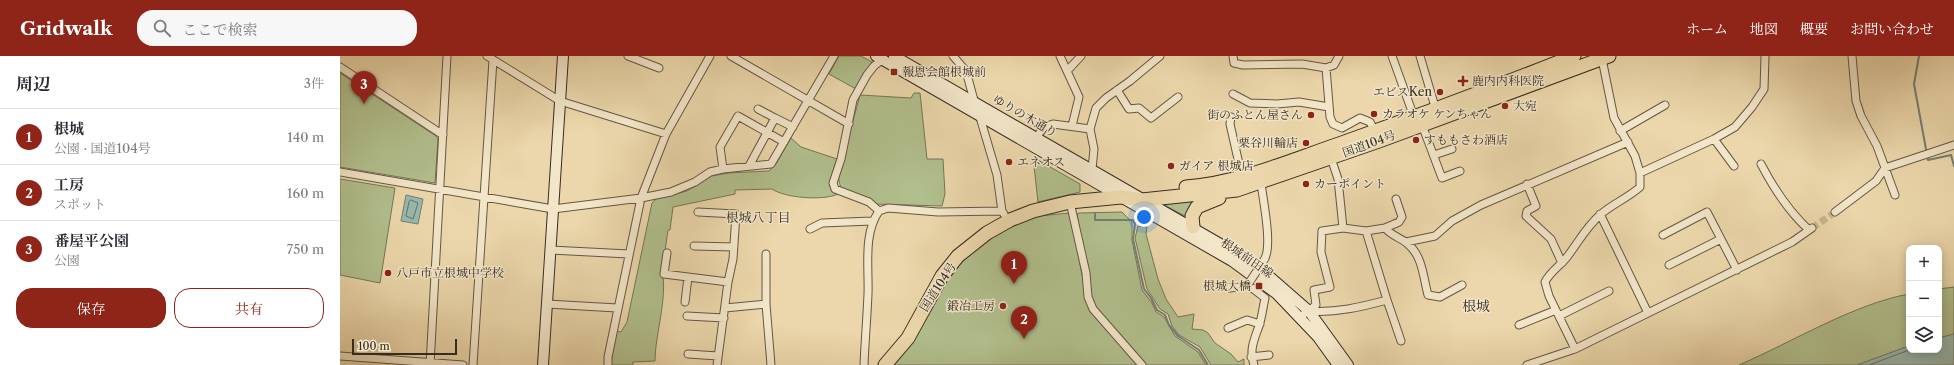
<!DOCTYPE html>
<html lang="ja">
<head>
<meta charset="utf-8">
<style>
	:root { --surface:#fff; --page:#f7f7f7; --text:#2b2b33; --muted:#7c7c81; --line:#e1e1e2; --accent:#8f2418 }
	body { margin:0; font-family:"Libre Caslon Text","Noto Serif JP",serif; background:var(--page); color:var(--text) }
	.controls { position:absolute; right:12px; bottom:12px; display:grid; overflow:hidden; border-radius:8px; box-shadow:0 2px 10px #0003 }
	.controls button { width:36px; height:36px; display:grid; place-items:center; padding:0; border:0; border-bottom:1px solid var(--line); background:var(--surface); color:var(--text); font:20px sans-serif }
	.scale { position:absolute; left:12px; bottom:10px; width:105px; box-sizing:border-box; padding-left:4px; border:2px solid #372c22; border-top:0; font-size:11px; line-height:14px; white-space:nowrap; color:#372c22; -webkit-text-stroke:3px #f2e5c8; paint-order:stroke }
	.you { position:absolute; left:804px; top:161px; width:14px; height:14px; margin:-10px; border:3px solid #fff; border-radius:50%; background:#1a73e8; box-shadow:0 0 0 6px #1a73e833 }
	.badge { display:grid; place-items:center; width:26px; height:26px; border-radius:50%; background:var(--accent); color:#fff; font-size:13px; font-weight:700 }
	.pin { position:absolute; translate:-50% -33px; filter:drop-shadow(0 1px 2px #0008) }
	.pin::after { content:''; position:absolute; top:21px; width:14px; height:12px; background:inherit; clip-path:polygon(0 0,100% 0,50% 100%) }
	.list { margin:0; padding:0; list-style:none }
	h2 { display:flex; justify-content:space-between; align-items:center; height:52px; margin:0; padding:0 16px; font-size:17px }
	h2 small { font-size:13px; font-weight:400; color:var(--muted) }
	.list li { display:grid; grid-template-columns:26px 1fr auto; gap:12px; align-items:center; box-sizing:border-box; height:56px; padding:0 16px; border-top:1px solid var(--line) }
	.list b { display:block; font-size:15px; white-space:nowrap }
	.list p { margin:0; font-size:13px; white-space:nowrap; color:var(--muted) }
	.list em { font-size:13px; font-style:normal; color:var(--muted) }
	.actions { display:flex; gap:8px; padding:12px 16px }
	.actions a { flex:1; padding:9px 0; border:1px solid var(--accent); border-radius:16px; text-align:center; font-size:14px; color:var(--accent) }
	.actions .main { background:var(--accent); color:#fff }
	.icon { flex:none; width:22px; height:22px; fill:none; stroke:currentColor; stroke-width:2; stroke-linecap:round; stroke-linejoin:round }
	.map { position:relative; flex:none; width:1614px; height:309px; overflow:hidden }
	header { display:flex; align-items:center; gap:24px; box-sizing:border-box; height:56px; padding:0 20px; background:var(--accent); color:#fff }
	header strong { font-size:19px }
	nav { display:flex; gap:22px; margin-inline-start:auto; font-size:14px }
	.search { width:280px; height:36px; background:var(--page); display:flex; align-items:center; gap:10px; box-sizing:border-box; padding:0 14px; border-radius:16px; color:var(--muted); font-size:15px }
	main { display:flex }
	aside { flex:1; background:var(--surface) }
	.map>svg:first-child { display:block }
	.green { fill:#b1bf8d; stroke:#747658 }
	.water { fill:#99b8ae; stroke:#728076 }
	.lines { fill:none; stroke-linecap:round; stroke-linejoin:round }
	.shore { stroke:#687268; stroke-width:1 }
	.stream { stroke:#728076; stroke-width:2 }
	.street-tunnel { stroke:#c7b590; stroke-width:7; stroke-dasharray:7 3.5; stroke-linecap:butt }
	.street-casing { stroke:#645744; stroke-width:9 }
	.secondary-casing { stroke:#372c22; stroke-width:12 }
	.highway-casing { stroke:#372c22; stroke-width:15 }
	.street { stroke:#f2e5c8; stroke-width:7 }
	.secondary { stroke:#f2e5c8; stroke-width:10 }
	.highway { stroke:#ebd7ab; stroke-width:13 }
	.street-bridge-casing { stroke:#645744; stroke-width:9; stroke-linecap:butt }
	.street-bridge { stroke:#f2e5c8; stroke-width:7 }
	.poi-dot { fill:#8f2418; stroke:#f2e5c8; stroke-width:1.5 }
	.labels { text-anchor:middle; stroke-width:3; stroke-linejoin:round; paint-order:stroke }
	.poi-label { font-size:12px; fill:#372c22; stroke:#f2e5c8; text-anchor:start }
	.street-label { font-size:12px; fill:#372c22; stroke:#f2e5c8 }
	.neighbourhood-label { font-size:13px; fill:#372c22; stroke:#f2e5c8 }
	.quarter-label { font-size:14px; fill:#372c22; stroke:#f2e5c8 }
</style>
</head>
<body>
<header>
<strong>Gridwalk</strong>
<div class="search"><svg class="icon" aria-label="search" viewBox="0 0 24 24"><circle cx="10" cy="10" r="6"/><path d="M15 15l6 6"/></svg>ここで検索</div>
<nav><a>ホーム</a><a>地図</a><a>概要</a><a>お問い合わせ</a></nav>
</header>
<main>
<aside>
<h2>周辺<small>3件</small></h2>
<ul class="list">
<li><span class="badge">1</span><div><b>根城</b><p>公園 · 国道104号</p></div><em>140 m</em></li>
<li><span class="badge">2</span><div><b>工房</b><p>スポット</p></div><em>160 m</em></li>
<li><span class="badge">3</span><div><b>番屋平公園</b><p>公園</p></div><em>750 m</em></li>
</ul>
<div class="actions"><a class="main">保存</a><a>共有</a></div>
</aside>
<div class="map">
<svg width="1614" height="309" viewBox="0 0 1614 309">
	<rect width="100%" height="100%" fill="#ebd7ab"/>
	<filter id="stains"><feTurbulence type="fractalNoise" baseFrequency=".005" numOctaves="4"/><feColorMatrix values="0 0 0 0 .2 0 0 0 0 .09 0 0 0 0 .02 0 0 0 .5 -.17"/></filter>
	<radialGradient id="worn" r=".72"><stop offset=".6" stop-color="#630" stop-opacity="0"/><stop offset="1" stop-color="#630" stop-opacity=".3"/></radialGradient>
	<!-- green -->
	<path class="green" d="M499 0H521L532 6 516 33 489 18Z
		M0 17 96 80 98 83 95 127 0 111Z
		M574 37H580L587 103H603L605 138 602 150 536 148 501 133 498 120 520 39 571 42Z
		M451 82 461 91 497 103C493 116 487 128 498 138 483 145 445 142 432 133L395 134V138L333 151 330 174H328L322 216C328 240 315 279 315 305L293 306V309H271L275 275 281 276 287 266 312 147 316 143 347 135 371 120 389 117 429 115 436 108Z
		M698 104 740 128V136L698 146 694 110Z
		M0 123 55 132 40 227 0 219Z
		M855 144V146L850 149 845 160 822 148 823 147Z
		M782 156 792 166V184L802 234 812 247 816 256 824 261 835 280 858 296 866 309H806L759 257 751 243 737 158 739 157Z
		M730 157 747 244 800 309H551L597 236 618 207 635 192 665 173 686 164 698 160Z
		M798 170 807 171 806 178 818 223 826 243 838 261 854 258 852 273 863 274 868 277 875 287 891 298 898 306 904 303V309H871L860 291 839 279 832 270 828 258 820 253 807 233 795 182Z
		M1614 231V278L1599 282V233Z
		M1569 238V290L1517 309H1399C1452 286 1514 248 1569 238Z"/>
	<!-- water -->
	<path class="water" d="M66 139 83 143 78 168 61 165Z
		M1614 278V309H1517L1569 290V294H1599V282Z"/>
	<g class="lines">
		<!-- shore -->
		<path class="shore" d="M71 144 78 147 73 163 66 160 69 146Z
			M1529 309 1569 294"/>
		<!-- stream -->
		<path class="stream" d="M1579 0 1574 28 1588 104 1611 99 1614 110
			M755 157V164H793L795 168 793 183 804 233 811 242 817 254 825 259 829 269 838 280 859 294 868 309"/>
		<!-- street-tunnel -->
		<path class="street-tunnel" d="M1472 172 1495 156"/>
		<!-- street casing -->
		<g class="street-casing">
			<path id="street" d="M147 0 220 45 326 78
				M288 0 319 12
				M391 0 509 68
				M613 0 626 15 635 48
				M720 0 739 41 732 70
				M893 0 894 7 903 9 962 8 986 12 994 9 999 0
				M1052 0 1074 61
				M1080 0 1096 54
				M1512 0 1516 45 1521 60 1537 90 1555 139
				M0 11 103 79
				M986 12 990 61 993 68 1002 72 1020 62 1030 66 1036 77
				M727 15 741 0
				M777 34 789 53 799 52 811 62 838 41
				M893 38 910 47 937 48 959 46 989 51
				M418 53 435 62
				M639 58 657 119 662 155 664 158
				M891 61 890 68 902 121
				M1082 69 1102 122 1120 115
				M1280 75 1325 49
				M696 82 704 71 713 68 750 73
				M1374 83 1394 110
				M1094 99 1112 93
				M1421 108C1434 133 1448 155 1469 174
				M409 110 435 62 453 71
				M383 113 380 91 398 60 444 86
				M752 113 754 93 750 73 756 52 766 42 790 25 820 0
				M0 116 213 153 301 142 331 136 355 126 370 116 383 113 431 108 494 0
				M1300 117 1374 83 1395 71 1412 51 1424 33 1425 0
				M921 127C923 144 933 191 924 204
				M1187 128 1196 150 1187 155 1186 160 1211 183 1222 207
				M730 146 746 217 748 241 753 253 802 309
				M539 155 529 146 495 133 493 127 501 103 513 44 527 19 534 10 542 4
				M358 156 396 158 393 203 388 226 377 309
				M1495 156 1536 125 1545 112 1614 89
				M1260 158 1308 257
				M1003 172 1026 175 1045 172C1053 181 1060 181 1068 188 1083 201 1083 221 1088 239L1100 241 1122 229
				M1045 172 1059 166 1062 161 1056 143
				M470 173 482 167 532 165
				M1323 179 1367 156 1397 214
				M1066 186 1095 180 1112 165 1141 149 1288 86
				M354 190 394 191
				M210 194 289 198
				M327 197 324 218 388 226
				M426 198V248L431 309
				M1329 209 1381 183
				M909 227 908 229 925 242C923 251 922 261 919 270 914 284 909 294 914 309
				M890 232 908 229
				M1047 244 1061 285
				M345 246 348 221
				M207 248 277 252
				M385 252 426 248
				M969 255C996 257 1021 251 1047 244L1026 175
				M347 260 384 262
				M1219 260 1269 235
				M960 261 976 249 974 234 990 231 981 196 982 175 1003 172 998 123 991 102
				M1179 269 1216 254
				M888 272 907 264 920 268
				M1235 293 1209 240 1205 226C1210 216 1220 210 1227 201 1238 187 1246 171 1260 159 1272 148 1288 142 1300 131V117L1295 100 1274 62 1262 3
				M348 298 378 300
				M0 300 123 309
				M911 301 929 299
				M90 309 107 0
				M133 309 153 4
				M268 309V301L301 142 326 78 370 0
				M524 309C525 285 527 262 528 238 529 211 523 178 539 155L548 152 598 156 662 155
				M1187 309 1235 293 1452 186 1472 172"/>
		</g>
		<!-- secondary casing -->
		<g class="secondary-casing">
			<path id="secondary" d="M536 0 892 205 937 238 978 281 998 309
				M554 0 896 197 930 221 969 255 1008 309
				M203 309 223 0"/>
		</g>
		<!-- highway casing -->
		<g class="highway-casing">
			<path id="highway" d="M846 131C899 127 949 105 999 88 1078 60 1156 31 1234 0
				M853 171 852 160 857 151 879 142
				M545 309 568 282 602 220 618 200 647 177 670 164 693 155 730 146 781 141 802 144 897 134 1039 85 1269 0"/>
		</g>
		<!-- street -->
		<use href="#street" class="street"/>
		<!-- secondary -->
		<use href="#secondary" class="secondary"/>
		<!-- highway -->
		<use href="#highway" class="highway"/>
		<!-- street-bridge casing -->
		<g class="street-bridge-casing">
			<path id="street-bridge" d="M909 227 924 204"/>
		</g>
		<!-- street-bridge -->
		<use href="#street-bridge" class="street-bridge"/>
	</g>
	<!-- markers -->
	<g class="poi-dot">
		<rect x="550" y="12" width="8" height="8" rx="2"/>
		<path d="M1121 19h4v4h4v4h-4v4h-4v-4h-4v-4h4z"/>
		<circle cx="1100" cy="36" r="4"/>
		<circle cx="1165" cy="50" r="4"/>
		<circle cx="1034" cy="58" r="4"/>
		<circle cx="971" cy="59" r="4"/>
		<circle cx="1076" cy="84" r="4"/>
		<circle cx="966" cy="87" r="4"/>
		<circle cx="669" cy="106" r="4"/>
		<circle cx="831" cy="110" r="4"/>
		<circle cx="966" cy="128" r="4"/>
		<circle cx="48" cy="217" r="4"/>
		<rect x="915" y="226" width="8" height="8" rx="2"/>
		<circle cx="663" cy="250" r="4"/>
	</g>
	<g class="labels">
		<!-- poi labels -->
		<g class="poi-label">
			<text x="562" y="20">報恩会館根城前</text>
			<text x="1132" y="29">鹿内内科医院</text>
			<text x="1092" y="40" text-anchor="end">エビスKen</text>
			<text x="1173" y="54">大宛</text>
			<text x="1042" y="62">カラオケ ケンちゃん</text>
			<text x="963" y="63" text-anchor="end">街のふとん屋さん</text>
			<text x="1084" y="88">すももさわ酒店</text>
			<text x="958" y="91" text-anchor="end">栗谷川輪店</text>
			<text x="677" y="110">エネオス</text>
			<text x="839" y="114">ガイア 根城店</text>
			<text x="974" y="132">カーポイント</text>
			<text x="56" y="221">八戸市立根城中学校</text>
			<text x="911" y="234" text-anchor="end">根城大橋</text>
			<text x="655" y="254" text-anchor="end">鍛冶工房</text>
		</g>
		<!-- street labels -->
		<g class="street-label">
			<text transform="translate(685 60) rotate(30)" y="4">ゆりの木通り</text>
			<text transform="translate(1029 88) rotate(-20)" y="4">国道104号</text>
			<text transform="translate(907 202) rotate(34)" y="4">根城前田線</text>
			<text transform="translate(598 231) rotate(-57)" y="4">国道104号</text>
		</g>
		<!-- neighbourhood labels -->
		<g class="neighbourhood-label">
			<text x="418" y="166">根城八丁目</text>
		</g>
		<!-- quarter labels -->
		<g class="quarter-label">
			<text x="1136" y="255">根城</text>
		</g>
	</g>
	<rect width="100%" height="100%" filter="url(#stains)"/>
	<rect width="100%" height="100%" fill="url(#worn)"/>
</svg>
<div class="controls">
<button>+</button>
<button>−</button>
<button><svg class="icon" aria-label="layers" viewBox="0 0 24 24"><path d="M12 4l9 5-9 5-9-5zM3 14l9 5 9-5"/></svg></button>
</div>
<div class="scale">100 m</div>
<div class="you"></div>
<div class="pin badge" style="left:674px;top:228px">1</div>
<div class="pin badge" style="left:684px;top:283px">2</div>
<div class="pin badge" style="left:24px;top:48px">3</div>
</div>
</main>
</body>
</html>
